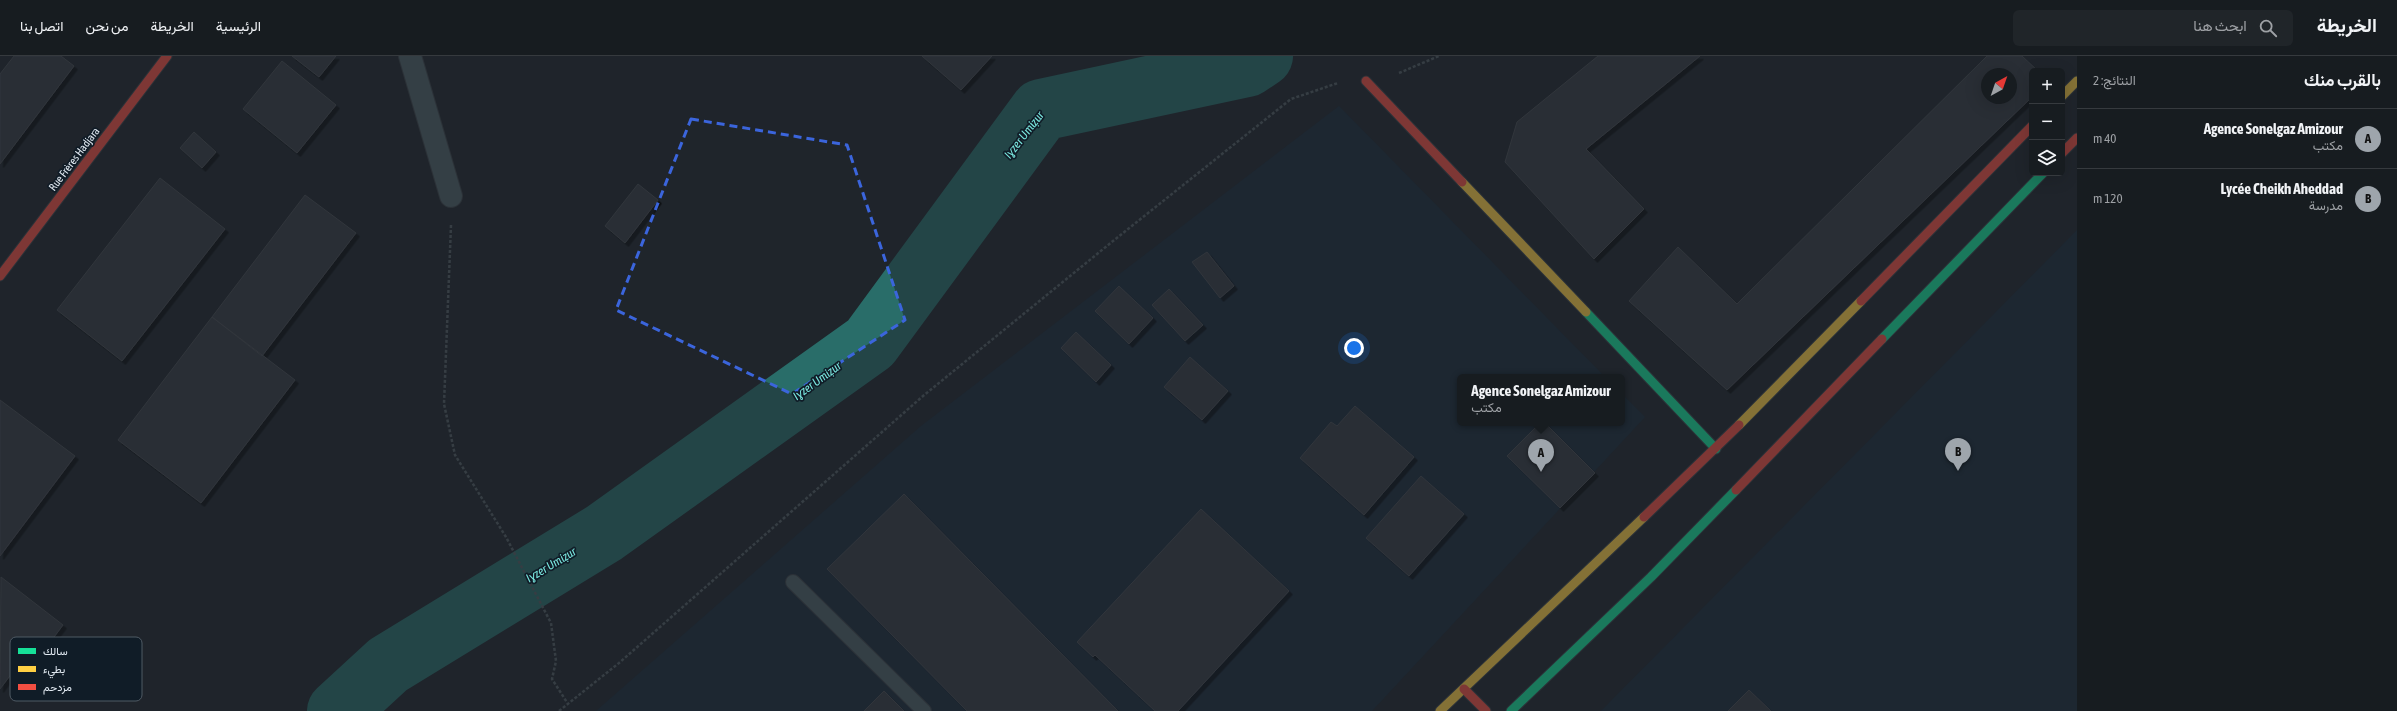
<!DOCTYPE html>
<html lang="ar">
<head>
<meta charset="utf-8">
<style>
	:root { --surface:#171c20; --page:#202529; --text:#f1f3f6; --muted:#9ea1a5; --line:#363a3e; --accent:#9ea5ac }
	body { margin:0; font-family:"Asap Condensed",Vazirmatn,sans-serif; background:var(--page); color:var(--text); direction:rtl }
	.controls { position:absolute; right:12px; top:12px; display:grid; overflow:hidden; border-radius:6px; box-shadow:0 4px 16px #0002 }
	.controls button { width:36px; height:36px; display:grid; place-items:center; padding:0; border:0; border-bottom:1px solid var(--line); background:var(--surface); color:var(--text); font:20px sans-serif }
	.compass { position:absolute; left:1981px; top:12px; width:36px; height:36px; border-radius:50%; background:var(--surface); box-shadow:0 4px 16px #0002; rotate:40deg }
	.you { position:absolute; left:1354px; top:292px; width:14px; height:14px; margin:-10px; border:3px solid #fff; border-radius:50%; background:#1a73e8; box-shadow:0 0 0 6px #1a73e833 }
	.badge { display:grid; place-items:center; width:26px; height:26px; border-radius:50%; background:var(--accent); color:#111; font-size:13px; font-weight:700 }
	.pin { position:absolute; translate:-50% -33px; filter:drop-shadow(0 1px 2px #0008) }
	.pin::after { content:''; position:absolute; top:21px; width:14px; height:12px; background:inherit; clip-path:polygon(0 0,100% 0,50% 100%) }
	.popup { position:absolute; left:1457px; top:318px; width:168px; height:52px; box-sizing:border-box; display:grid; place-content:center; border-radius:6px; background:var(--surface); filter:drop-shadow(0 1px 3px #0005); font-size:13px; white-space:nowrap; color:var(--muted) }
	.popup b { font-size:15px; color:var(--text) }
	.popup::after { content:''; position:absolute; left:50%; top:100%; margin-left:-8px; border:8px solid transparent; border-top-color:var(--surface) }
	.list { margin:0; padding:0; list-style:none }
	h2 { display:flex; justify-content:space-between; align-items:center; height:52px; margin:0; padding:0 16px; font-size:17px }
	h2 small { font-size:13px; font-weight:400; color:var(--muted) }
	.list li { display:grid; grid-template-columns:26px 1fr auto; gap:12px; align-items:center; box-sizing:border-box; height:60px; padding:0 16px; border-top:1px solid var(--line) }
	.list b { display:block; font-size:15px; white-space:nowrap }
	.list p { margin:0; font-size:13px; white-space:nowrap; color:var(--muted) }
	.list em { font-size:13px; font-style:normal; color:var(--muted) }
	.icon { flex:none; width:22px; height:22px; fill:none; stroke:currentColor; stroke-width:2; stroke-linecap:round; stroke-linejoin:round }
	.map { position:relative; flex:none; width:2077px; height:655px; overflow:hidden; direction:ltr }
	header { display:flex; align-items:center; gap:24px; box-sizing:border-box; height:56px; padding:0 20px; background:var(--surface); border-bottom:1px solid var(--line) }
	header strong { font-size:19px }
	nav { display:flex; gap:22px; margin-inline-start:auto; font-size:14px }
	.search { width:280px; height:36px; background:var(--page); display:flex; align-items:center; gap:10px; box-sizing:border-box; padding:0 14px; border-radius:6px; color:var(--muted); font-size:15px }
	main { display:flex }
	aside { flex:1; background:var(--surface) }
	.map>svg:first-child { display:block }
	.built { fill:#1b2a39 }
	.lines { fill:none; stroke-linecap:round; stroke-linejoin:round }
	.river { stroke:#296d69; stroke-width:62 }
	.building { fill:#363a40; stroke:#474a50; fill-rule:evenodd; filter:url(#shadow) }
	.lane-casing { stroke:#3b4146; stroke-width:16 }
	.street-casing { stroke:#3b4146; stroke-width:24 }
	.fast-casing { stroke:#3b4146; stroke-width:11 }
	.slow-casing { stroke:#3b4146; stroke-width:11 }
	.jam-casing { stroke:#3b4146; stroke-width:11 }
	.path { stroke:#525c61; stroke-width:2.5; stroke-dasharray:3 2; stroke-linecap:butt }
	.lane { stroke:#4e5f64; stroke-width:14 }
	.street { stroke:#4e5f64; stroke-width:22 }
	.fast { stroke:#16e098; stroke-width:9 }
	.slow { stroke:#ffcf43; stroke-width:9 }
	.jam { stroke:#f24e42; stroke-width:9 }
	.marked { fill:none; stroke:#3b65dc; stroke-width:3; stroke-dasharray:8 5; stroke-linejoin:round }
	.labels { text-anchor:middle; stroke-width:3.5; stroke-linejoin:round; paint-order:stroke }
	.street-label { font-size:11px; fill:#e2eaf2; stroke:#101c27 }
	.water-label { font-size:12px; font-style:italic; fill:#7be9e1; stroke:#101c27 }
	.key { fill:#101c27; stroke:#4f5a64; stroke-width:1 }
	.key-label { font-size:11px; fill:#e2eaf2 }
</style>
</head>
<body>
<header>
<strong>الخريطة</strong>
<div class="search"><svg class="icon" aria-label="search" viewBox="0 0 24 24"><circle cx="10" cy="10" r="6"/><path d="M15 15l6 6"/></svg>ابحث هنا</div>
<nav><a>الرئيسية</a><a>الخريطة</a><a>من نحن</a><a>اتصل بنا</a></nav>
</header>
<main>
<aside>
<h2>بالقرب منك<small>النتائج: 2</small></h2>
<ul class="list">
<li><span class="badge">A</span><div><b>Agence Sonelgaz Amizour</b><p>مكتب</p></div><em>40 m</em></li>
<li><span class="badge">B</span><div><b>Lycée Cheikh Aheddad</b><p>مدرسة</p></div><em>120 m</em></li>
</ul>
</aside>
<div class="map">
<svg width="2077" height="655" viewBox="0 0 2077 655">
	<defs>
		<filter id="shadow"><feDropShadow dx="3.5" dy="3.5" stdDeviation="0" flood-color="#0009"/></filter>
	</defs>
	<rect width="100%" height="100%" fill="#1f252b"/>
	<!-- built -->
	<path class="built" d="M1339 50 1605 321H1460V367H1622V338L1645 361 1372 655H596L921 370Z
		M2077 174V655H1601Z"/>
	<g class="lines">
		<!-- river -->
		<path class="river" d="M338 655 388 609 604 477 870 287 1041 54 1247 10 1262 0"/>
	</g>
	<!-- building -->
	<path class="building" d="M14 0H61L74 10 0 108V18Z
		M292 0H336L319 21Z
		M922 0H992L961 34Z
		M1598 0H1700L1586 93 1644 153 1594 203 1505 106 1517 66Z
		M1987 0H2022L2038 15H2032V41L1727 334 1629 245 1678 191 1737 248ZM1987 18H2011V42H1987Z
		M282 5 336 49 297 97 243 53Z
		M194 76 216 96 202 112 180 92Z
		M160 122 225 173 122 305 57 254Z
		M638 128 658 144 625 187 605 170Z
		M305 139 356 177 262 300 212 261Z
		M1207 196 1234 230 1220 242 1192 206Z
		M1119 230 1153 262 1129 288 1095 255Z
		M1169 233 1203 269 1185 285 1152 249Z
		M212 261 295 324 201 447 118 384Z
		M1076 276 1111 309 1096 326 1061 292Z
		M1190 301 1228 335 1202 364 1164 331Z
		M0 344 75 400 0 500Z
		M1355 350 1414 401 1364 459 1300 402 1331 366 1337 370Z
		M1540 367H1545L1595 417 1560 452 1507 400Z
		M1421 420 1464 458 1409 520 1366 482Z
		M904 438 1118 655H967L827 513Z
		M1201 453 1289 535 1178 655H1155L1095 599 1093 601 1077 586Z
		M1 521 63 569 22 624 12 617 0 633Z
		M1749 634 1771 655H1728Z
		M884 635 904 655H864Z"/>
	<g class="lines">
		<!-- lane casing -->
		<g class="lane-casing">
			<path id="lane" d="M793 526 924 655"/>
		</g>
		<!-- street casing -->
		<g class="street-casing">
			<path id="street" d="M410 0 451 140"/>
		</g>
		<!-- fast casing -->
		<g class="fast-casing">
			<path id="fast" d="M1586 256 1716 393
				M1882 283 2043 117
				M1511 655 1651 521 1736 434"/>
		</g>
		<!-- slow casing -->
		<g class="slow-casing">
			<path id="slow" d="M2062 40 2077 25
				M1462 126 1586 256
				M1739 369 1861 245
				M1440 655 1644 461"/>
		</g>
		<!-- jam casing -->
		<g class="jam-casing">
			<path id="jam" d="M1366 25 1462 126
				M2062 97 2077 82
				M0 220 167 0
				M1861 245 2032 70
				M1736 434 1882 283
				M1644 461 1739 369
				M1464 633 1486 655"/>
		</g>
		<!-- path -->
		<path class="path" d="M1399 17 1439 0
			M451 169 444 348 455 399 506 481 551 567 556 605 552 623 568 648
			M559 655 619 607 923 340 1113 185 1291 43 1338 27"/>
		<!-- lane -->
		<use href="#lane" class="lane"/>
		<!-- street -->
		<use href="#street" class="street"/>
		<!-- fast -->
		<use href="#fast" class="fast"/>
		<!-- slow -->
		<use href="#slow" class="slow"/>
		<!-- jam -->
		<use href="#jam" class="jam"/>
	</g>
	<!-- marked area -->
	<path d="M0 0H2077V655H0ZM691 63 847 89 905 264 792 338 616 254Z" fill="#1f252b" fill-opacity=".55" fill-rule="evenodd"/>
	<path class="marked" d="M691 63 847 89 905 264 792 338 616 254Z"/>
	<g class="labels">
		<!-- street labels -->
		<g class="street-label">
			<text transform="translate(74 103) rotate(-53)" y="4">Rue Frères Hadjara</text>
		</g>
		<!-- water labels -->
		<g class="water-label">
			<text transform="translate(1024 79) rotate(-52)" y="4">Iɣzer Umiẓur</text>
			<text transform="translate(817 325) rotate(-36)" y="4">Iɣzer Umiẓur</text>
			<text transform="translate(551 509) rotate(-31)" y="4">Iɣzer Umiẓur</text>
		</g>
	</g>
	<!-- legend -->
	<rect x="10" y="581" width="132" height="64" rx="6" class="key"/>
	<rect x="18" y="592" width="18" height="6" fill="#16e098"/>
	<rect x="18" y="610" width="18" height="6" fill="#ffcf43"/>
	<rect x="18" y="628" width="18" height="6" fill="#f24e42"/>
	<g class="key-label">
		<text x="43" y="599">سالك</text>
		<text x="43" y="617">بطيء</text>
		<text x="43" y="635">مزدحم</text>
	</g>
</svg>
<div class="controls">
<button>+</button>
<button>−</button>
<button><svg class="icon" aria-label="layers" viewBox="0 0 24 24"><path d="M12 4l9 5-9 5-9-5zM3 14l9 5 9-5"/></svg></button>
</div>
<svg class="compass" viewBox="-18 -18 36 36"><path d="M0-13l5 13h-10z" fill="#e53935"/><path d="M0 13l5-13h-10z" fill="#9ea1a5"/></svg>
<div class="you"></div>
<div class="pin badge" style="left:1541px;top:416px">A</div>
<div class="popup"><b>Agence Sonelgaz Amizour</b>مكتب</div>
<div class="pin badge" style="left:1958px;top:415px">B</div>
</div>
</main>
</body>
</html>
